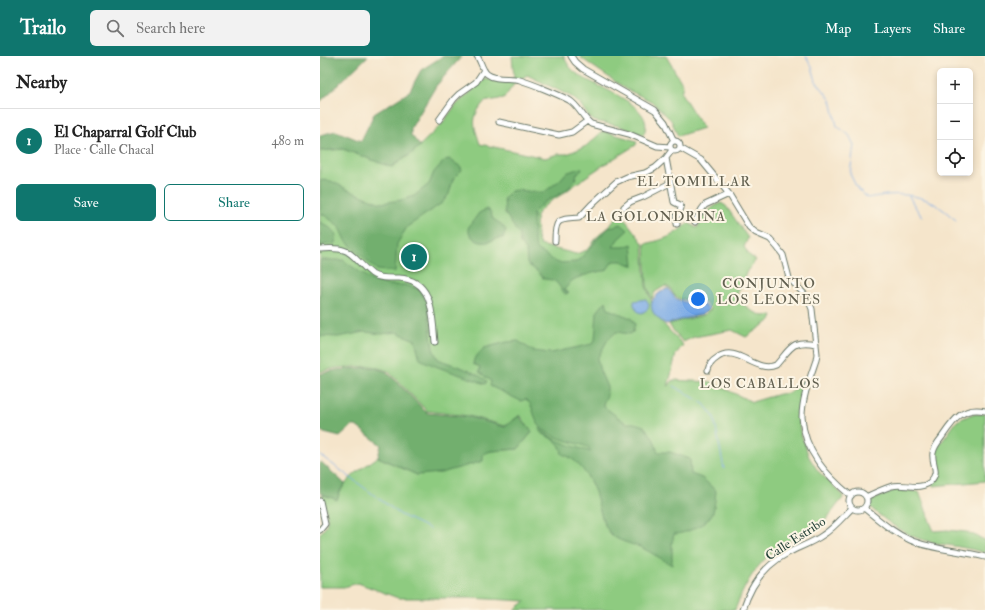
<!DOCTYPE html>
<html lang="en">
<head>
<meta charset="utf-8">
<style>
	:root { --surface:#fff; --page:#f2f2f2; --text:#222; --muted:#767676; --line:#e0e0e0; --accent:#0f766e }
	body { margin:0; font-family:"IM FELL Double Pica",serif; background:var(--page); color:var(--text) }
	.controls { position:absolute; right:12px; top:12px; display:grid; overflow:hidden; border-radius:6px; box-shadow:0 2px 6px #0003 }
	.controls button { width:36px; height:36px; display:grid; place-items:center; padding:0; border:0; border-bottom:1px solid var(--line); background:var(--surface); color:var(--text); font:20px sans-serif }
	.you { position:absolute; left:378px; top:243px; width:14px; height:14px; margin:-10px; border:3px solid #fff; border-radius:50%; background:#1a73e8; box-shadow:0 0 0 6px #1a73e833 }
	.badge { display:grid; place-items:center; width:26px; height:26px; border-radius:50%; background:var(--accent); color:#fff; font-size:13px; font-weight:700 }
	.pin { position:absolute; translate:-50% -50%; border:2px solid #fff; box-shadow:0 1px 4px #0006 }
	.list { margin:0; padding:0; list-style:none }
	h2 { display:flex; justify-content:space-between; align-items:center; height:52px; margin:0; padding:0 16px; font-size:17px }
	h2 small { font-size:13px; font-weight:400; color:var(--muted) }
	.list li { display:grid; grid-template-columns:26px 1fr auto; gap:12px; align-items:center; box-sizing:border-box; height:64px; padding:0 16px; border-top:1px solid var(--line) }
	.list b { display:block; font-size:15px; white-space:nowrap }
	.list p { margin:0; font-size:13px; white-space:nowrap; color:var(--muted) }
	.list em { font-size:13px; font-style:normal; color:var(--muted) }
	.actions { display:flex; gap:8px; padding:12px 16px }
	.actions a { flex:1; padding:9px 0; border:1px solid var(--accent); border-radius:6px; text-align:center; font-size:14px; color:var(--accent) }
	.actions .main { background:var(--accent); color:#fff }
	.icon { flex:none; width:22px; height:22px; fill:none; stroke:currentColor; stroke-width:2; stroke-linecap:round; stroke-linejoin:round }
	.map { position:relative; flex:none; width:665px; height:554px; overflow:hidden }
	header { display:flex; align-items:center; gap:24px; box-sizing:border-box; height:56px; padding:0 20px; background:var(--accent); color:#fff }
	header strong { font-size:19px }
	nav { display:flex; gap:22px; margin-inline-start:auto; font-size:14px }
	.search { width:280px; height:36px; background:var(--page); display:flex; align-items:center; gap:10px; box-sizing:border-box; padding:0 14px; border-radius:6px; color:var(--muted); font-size:15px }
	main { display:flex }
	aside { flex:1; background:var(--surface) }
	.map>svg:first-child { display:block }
	.green { fill:#8ecb80; stroke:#56845a }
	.forest { fill:#72af6e; stroke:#487651 }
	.water { fill:#7babe6; stroke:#4d748d }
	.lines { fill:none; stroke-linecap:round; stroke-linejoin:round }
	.stream { stroke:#7babe6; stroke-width:1 }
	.street-casing { stroke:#6a7869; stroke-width:7 }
	.street { stroke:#fff; stroke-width:5 }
	.labels { text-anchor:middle; stroke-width:4; stroke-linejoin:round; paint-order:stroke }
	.street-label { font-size:13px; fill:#1f3d34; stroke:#fcf5e5 }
	.neighbourhood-label { font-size:14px; letter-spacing:1px; fill:#626050; stroke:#fcf5e5 }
</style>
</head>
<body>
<header>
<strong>Trailo</strong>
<div class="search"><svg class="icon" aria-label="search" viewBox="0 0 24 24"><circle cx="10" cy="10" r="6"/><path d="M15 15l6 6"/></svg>Search here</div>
<nav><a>Map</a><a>Layers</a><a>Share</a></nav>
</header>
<main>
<aside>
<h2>Nearby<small></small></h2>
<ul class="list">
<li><span class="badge">1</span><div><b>El Chaparral Golf Club</b><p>Place · Calle Chacal</p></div><em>480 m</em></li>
</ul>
<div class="actions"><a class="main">Save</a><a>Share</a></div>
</aside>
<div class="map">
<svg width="665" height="554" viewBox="0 0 665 554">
	<rect width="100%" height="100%" fill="#fcf5e5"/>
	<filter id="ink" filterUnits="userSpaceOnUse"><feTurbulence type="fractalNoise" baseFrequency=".025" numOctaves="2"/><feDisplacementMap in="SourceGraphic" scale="8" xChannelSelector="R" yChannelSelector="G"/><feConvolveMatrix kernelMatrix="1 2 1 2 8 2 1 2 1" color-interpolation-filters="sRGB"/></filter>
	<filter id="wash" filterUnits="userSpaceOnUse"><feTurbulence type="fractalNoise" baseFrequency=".012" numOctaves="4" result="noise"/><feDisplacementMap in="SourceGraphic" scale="16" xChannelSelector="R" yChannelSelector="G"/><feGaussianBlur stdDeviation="0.9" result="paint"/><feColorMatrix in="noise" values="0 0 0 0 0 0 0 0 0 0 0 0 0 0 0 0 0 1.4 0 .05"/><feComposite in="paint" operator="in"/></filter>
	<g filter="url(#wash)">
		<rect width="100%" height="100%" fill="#f5e5cb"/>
		<!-- green -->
		<path class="green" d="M192 0H244C247 8 251 14 259 19 275 31 340 50 323 79L299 70 274 65 269 61 260 48 252 41 207 19 195 27 184 42 164 46C150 63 154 69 160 88L225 102 238 98H247L266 90 283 75 317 85 316 89C291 104 267 119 244 137 232 145 225 147 216 160L217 182 220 189 256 198 267 194 279 179 289 171 300 157 323 187 326 230 337 261 363 289 356 298 348 331 353 324 391 326 432 346 459 338 470 337 486 322 478 355 480 375 489 401 498 415 522 438 523 442C516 450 506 465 499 471 490 477 478 480 468 485 440 502 426 524 415 554H194L206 545 150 542H78L38 527 24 531H0V477C13 468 5 452 2 439L17 443C24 423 41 413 58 401L97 419 171 395 198 393 212 376 200 359 185 370 149 360 107 355 68 315 52 310 16 312 0 316V95L23 93 72 111 91 98 120 70 136 49 165 23 188 26 194 21Z
			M260 0H346L363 29 361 37 383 72 358 80 351 64 331 45 306 33 261 2Z
			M401 147 406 150 428 182 424 191 429 199 436 204 427 215 416 241 430 254 443 260 453 259 451 264 426 281 412 274 374 281 363 286 352 273 349 268 384 259 391 253 384 246 360 243 354 239 350 232 345 230 335 236 332 243 327 230 325 188C346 183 352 181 368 167L377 172C385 159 387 153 401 147Z
			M652 358H665V425L614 430 612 428 616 424 619 416V409L616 399 618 391 637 365Z
			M577 433 599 436C605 449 608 463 614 475L627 474 647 476 665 484V497C647 491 629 490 611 486 587 481 568 467 550 451V447L553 444Z"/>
		<!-- forest -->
		<path class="forest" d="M0 0H48L0 46Z
			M123 0H142L116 30 91 72V79L100 90 91 98 71 111 23 93 0 95V79L16 75 41 85 54 58 89 36 101 14Z
			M129 103 141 111 142 114 133 123 129 138 122 147 87 171 77 188 75 216 57 214 27 186 19 170 0 156V124L11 125 33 136 61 147 81 144 94 140 109 128 114 116 125 104Z
			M260 112 262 113 261 115 257 117C255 132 240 138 228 144 222 147 218 153 213 157L214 184 216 193 238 207 256 206 268 195 280 180 290 171 301 168 308 174 298 183 293 191H304L312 188 314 210 301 205H293L286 215C281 214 257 221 253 224 249 227 247 231 244 234L249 237 245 238 237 227 233 224 224 223 217 215 207 208 206 194 200 188 199 179 185 157 184 142 191 135 198 134 223 137 240 124 246 117Z
			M167 153 170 155 173 163 181 168 186 174 183 182C175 182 174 185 167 186 158 188 149 181 148 172L159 157Z
			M0 166C8 170 22 178 14 188L0 189Z
			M0 204H23L51 224 68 229H84L99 233 107 245 113 293 118 303C135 310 153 314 167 325L165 328C144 319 121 314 100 303L95 284 76 276 62 278 44 276 18 281 0 280Z
			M286 245 288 253 311 262 315 268 313 276 310 278 296 276 287 285 277 303 280 315 287 331V340L284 345 283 350 306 367H314L324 370 333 382 338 396H350L370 403 371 418 382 422 396 435C395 441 395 450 393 456 388 468 366 478 354 478L352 487V509C341 503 331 496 320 491 312 488 302 486 294 481 281 470 280 451 275 436 269 421 259 403 242 398 241 384 230 383 220 376V372C232 386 255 390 271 396L268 391C252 385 229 383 218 368 213 360 214 350 206 343L201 345 170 330 171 325 159 316 160 311 153 308 154 303 164 292 187 286 198 285 213 295 231 297 272 288 275 284 277 256Z
			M52 311 67 316 107 357 149 361 185 371 199 360 212 376 198 393 171 395 163 398V405L121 417 97 419 58 401 61 389 36 370H32L20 381 4 377 0 374V318L16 314Z
			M0 405 25 428 20 435 17 444 0 437Z"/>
		<!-- water -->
		<path class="water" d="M346 233H349C360 255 375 240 389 253L382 258 346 268C327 257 326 243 346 233Z
			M326 243 329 248 328 253 322 257 318 256 314 249V245Z"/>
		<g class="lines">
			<!-- stream -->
			<path class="stream" d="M486 0 492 11 496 25 511 44 517 70 529 79 534 89 530 118 538 134 542 136 547 142C569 138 586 136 607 144 617 148 627 157 636 164
				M589 140 594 149 602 161
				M354 330 384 348 394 361 404 413
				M0 399 81 459 110 473"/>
		</g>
	</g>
	<g filter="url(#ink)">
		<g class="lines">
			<!-- street casing -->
			<g class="street-casing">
				<path id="street" d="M157 0C161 5 162 14 167 18 176 25 190 21 200 24 213 28 237 38 249 44 259 50 262 61 271 68L309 78 337 90 350 91
					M251 0 255 6 263 13 335 54 345 66 354 85
					M119 64 134 43 139 38 156 26 164 14
					M179 66 239 79 252 76 267 65
					M350 90a5 5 0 1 1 10 0a5 5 0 1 1-10 0Z
					M360 92 381 104 409 138 429 171 436 177 450 183 457 191 463 199 469 222 487 241 492 253 497 298 496 304C490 322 482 342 482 361 484 395 506 419 531 440
					M352 94 346 102 354 146 360 149 361 152 359 158 356 160 357 168
					M304 151 310 146 323 141 350 127
					M375 166 382 153 385 149 409 138
					M235 185C235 161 239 164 259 162L272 148 296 126 307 121 325 117 335 112 346 102
					M0 193C35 190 29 200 52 218 59 223 71 222 79 222 114 224 112 259 115 286
					M388 314C389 309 392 305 397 302 417 287 435 318 456 309 471 292 472 283 496 288
					M529 445a9 9 0 1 1 18 0a9 9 0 1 1-18 0Z
					M546 441C554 437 563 433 572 430 584 427 600 435 610 426 621 415 611 408 613 397 614 391 618 386 622 381 633 365 642 350 665 355
					M0 445 5 468 0 474
					M544 452C559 464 572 476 590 484 613 494 640 494 665 501
					M423 554C430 530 445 509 468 497 479 491 492 487 503 479 514 472 523 461 532 452"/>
			</g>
			<!-- street -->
			<use href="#street" class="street"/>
		</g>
	</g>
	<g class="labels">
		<!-- street labels -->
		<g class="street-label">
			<text transform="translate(475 482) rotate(-33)" y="5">Calle Estribo</text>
		</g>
		<!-- neighbourhood labels -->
		<g class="neighbourhood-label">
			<text x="374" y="130">EL TOMILLAR</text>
			<text x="336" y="165">LA GOLONDRINA</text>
			<text x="449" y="232">CONJUNTO<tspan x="449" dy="16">LOS LEONES</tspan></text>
			<text x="440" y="332">LOS CABALLOS</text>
		</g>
	</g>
</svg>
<div class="controls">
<button>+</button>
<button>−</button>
<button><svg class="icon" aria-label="locate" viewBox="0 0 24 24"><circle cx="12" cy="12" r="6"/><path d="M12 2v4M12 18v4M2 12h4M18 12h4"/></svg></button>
</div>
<div class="you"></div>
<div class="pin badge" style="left:94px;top:201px">1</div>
</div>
</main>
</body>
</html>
